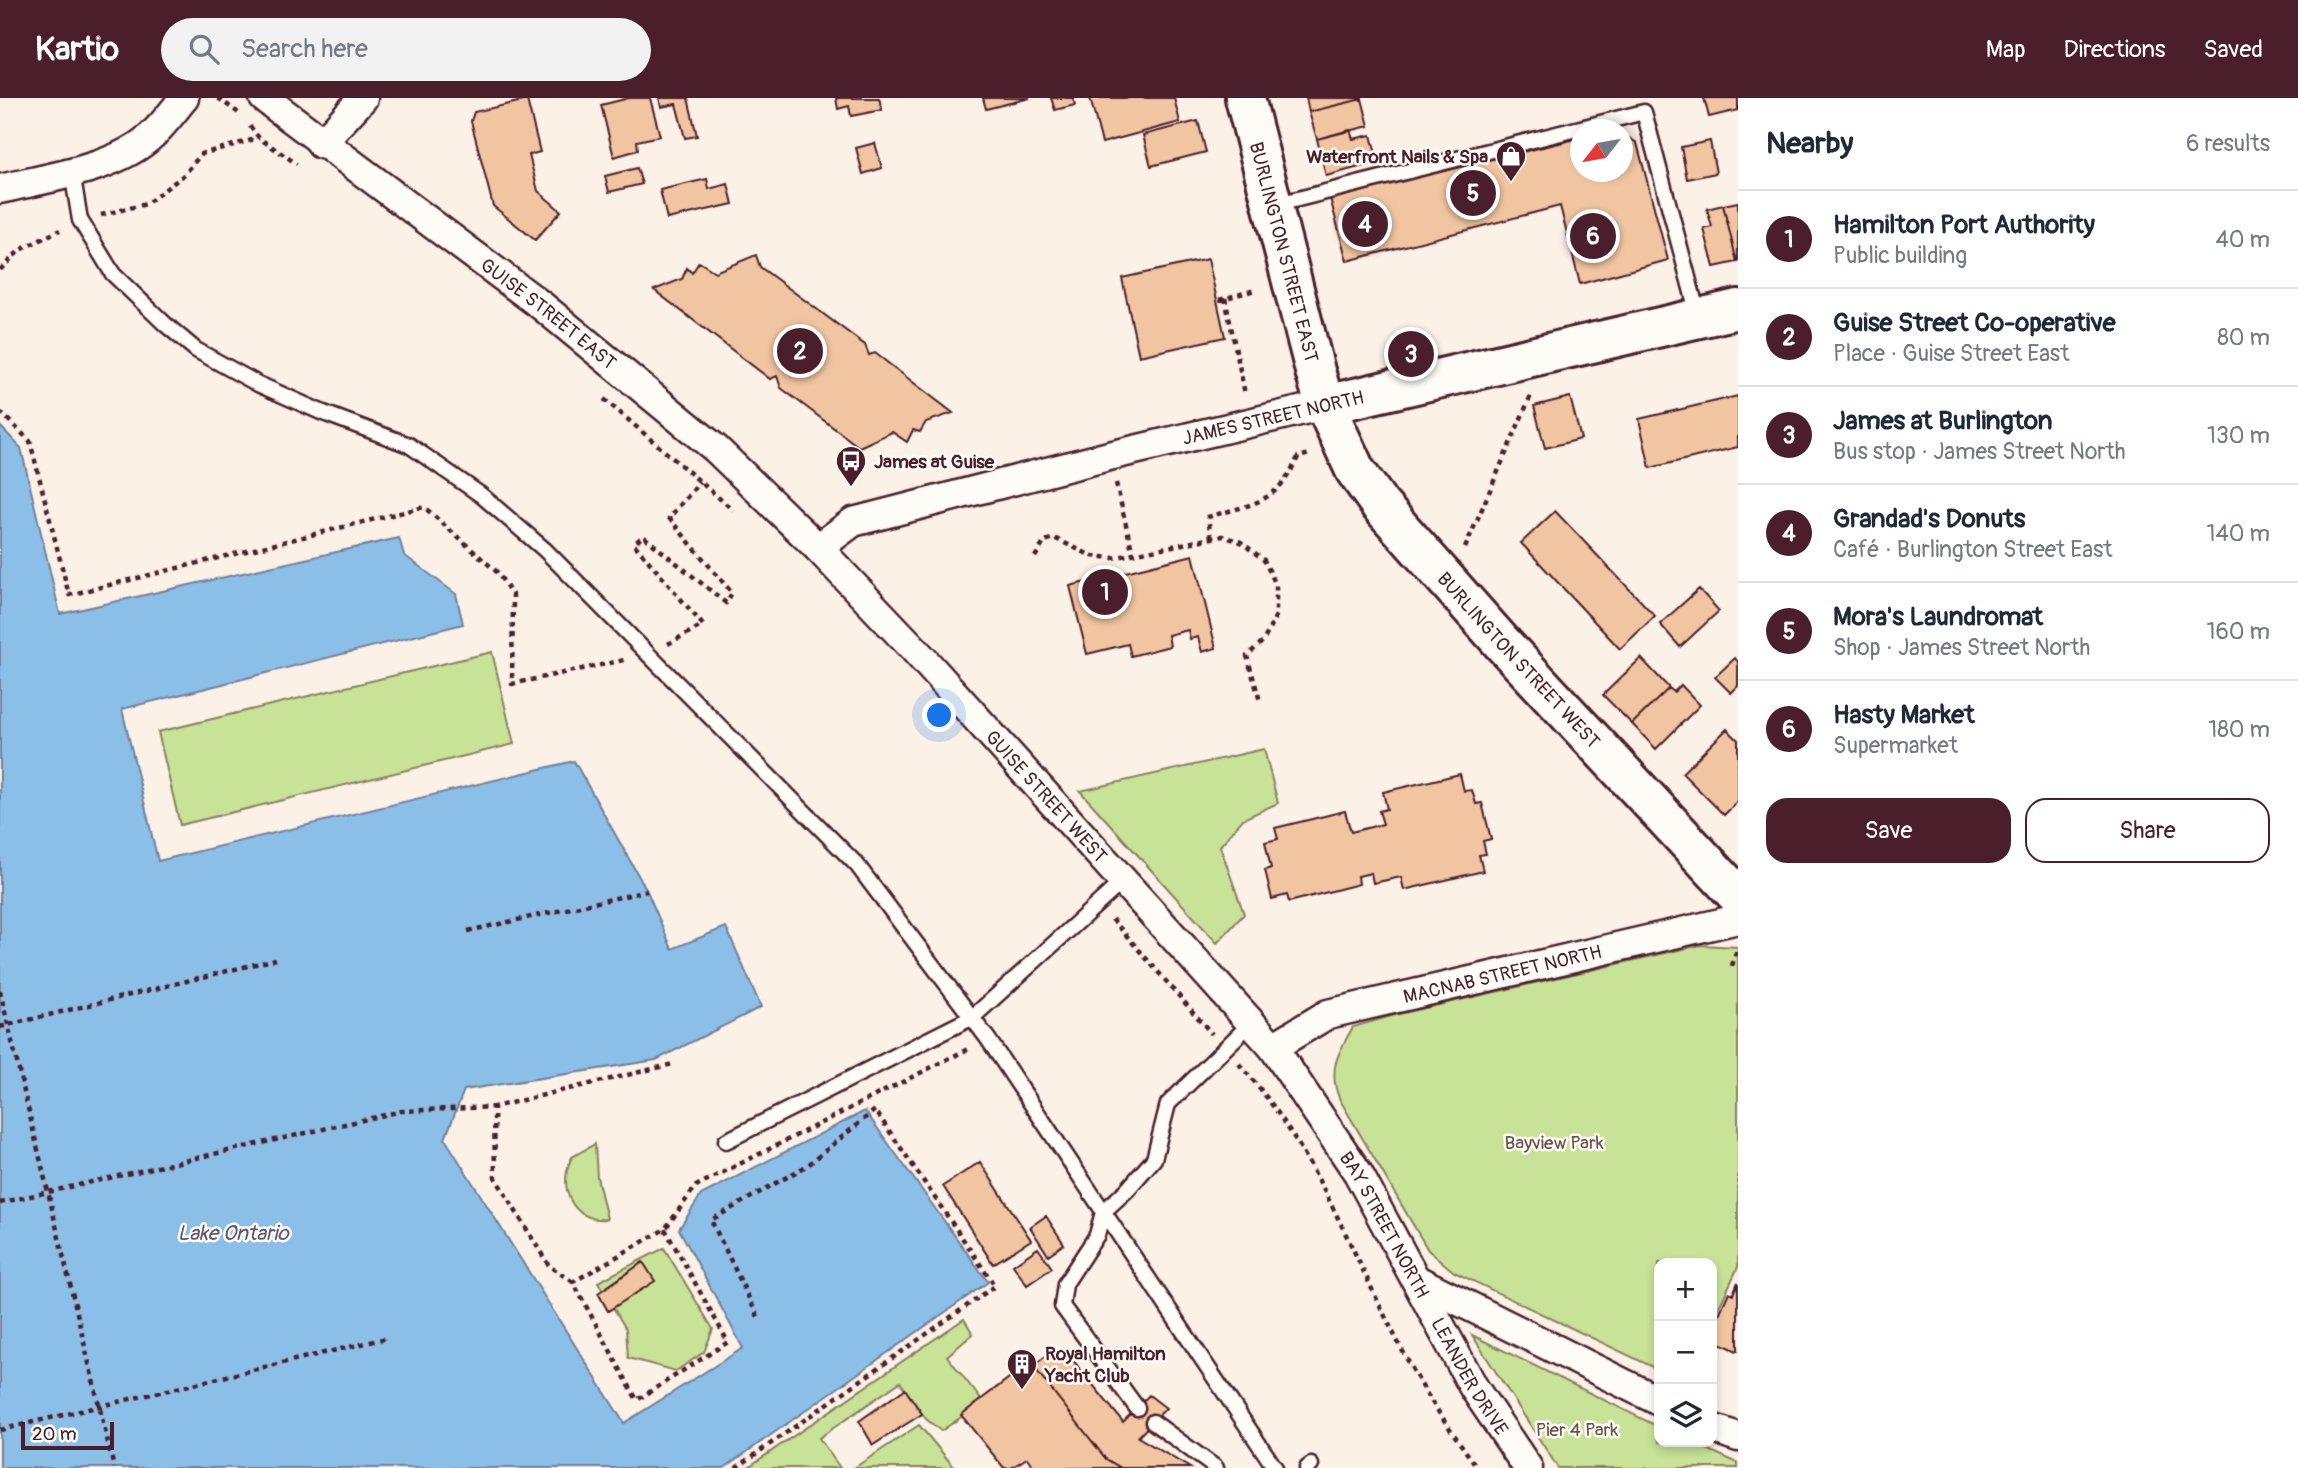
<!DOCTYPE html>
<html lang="en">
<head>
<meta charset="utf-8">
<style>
	:root { --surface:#fff; --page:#f2f2f3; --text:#1f2937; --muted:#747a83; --line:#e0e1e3; --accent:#4a1f2b }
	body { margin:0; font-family:Pangolin,sans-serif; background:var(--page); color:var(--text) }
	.controls { position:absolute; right:21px; bottom:21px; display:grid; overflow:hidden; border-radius:14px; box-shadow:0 4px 10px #0003 }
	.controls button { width:63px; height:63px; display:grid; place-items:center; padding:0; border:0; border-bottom:2px solid var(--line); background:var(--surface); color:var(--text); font:35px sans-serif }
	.compass { position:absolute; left:1570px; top:21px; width:63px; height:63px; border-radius:50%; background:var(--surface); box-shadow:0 4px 10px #0003; rotate:239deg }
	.scale { position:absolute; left:21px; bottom:18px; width:93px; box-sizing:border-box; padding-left:7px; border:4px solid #4a1f2b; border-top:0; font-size:19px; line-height:24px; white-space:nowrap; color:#4a1f2b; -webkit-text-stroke:5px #fdfcf7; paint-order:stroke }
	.you { position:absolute; left:940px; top:618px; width:24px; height:24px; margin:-18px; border:5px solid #fff; border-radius:50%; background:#1a73e8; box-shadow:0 0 0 10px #1a73e833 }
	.badge { display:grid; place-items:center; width:46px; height:46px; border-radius:50%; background:var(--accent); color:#fff; font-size:23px; font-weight:700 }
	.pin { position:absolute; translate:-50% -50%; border:4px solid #fff; box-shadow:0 2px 7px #0006 }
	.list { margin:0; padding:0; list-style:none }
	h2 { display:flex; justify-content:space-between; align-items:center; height:91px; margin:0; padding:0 28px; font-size:30px }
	h2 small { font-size:23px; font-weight:400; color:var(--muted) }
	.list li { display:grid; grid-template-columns:46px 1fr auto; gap:21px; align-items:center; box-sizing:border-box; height:98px; padding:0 28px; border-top:2px solid var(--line) }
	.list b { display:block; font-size:26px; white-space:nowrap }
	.list p { margin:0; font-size:23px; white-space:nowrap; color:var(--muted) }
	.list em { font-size:23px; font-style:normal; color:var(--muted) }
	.actions { display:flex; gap:14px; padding:21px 28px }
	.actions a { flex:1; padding:16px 0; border:2px solid var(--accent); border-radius:21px; text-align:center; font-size:24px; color:var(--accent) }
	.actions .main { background:var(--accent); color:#fff }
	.icon { flex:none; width:38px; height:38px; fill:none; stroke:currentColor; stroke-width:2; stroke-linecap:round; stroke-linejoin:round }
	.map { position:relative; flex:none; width:1738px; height:1370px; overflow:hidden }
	header { display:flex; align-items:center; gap:42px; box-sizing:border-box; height:98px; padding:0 35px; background:var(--accent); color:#fff }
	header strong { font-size:33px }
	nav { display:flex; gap:38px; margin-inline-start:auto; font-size:24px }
	.search { width:490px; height:63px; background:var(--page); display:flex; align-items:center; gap:18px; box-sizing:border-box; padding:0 24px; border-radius:38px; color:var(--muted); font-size:26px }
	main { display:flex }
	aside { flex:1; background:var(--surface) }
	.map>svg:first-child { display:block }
	.green { fill:#c8e298; stroke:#898062; stroke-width:2 }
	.water { fill:#8cbfe8; stroke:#727f9c; stroke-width:2 }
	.building { fill:#f1c5a1; stroke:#4a1f2b; stroke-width:2 }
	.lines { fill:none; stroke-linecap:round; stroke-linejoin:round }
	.lane-casing { stroke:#4a1f2b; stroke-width:19 }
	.street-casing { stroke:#4a1f2b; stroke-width:33 }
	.secondary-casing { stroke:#4a1f2b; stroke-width:44 }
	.path { stroke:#4a1f2b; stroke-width:4.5; stroke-dasharray:5 5; stroke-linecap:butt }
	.lane { stroke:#fdfcf7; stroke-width:14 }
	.street { stroke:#fdfcf7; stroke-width:28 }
	.secondary { stroke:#fdfcf7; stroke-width:38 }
	.labels { text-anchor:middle; stroke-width:5; stroke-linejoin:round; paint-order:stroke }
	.poi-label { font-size:19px; font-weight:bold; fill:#4a1f2b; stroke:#fdfcf7; text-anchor:start }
	.street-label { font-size:19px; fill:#4a1f2b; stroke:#fdfcf7 }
	.park-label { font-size:19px; fill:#6a5046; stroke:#fdfcf7 }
	.water-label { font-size:21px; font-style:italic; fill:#61576d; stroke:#fdfcf7 }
</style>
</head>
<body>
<header>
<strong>Kartio</strong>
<div class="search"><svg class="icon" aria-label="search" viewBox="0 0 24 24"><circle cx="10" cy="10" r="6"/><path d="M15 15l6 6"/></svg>Search here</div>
<nav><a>Map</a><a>Directions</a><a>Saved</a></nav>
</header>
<main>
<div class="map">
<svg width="1738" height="1370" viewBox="0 0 1738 1370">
	<rect width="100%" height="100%" fill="#fbf1e6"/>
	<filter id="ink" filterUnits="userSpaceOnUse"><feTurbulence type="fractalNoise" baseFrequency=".0143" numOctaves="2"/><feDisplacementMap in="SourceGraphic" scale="14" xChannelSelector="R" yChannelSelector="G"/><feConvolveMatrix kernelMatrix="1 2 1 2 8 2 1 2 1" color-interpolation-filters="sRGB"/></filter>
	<g filter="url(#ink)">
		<!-- green -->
		<path class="green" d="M492 554 514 646 180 727 158 634Z
			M1264 651 1278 705 1243 721 1220 748 1244 816 1217 845 1080 693Z
			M1701 847 1738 849V1169L1712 1224V1165H1659V1272L1454 1174 1428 1152 1340 1002C1327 973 1338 955 1353 929L1399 916Z
			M595 1046 597 1079 607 1121C571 1125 557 1087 572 1059Z
			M664 1150 713 1231 704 1254 676 1273 628 1260 626 1231 598 1184Z
			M964 1221 973 1236 947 1258 983 1304 941 1333 926 1321 900 1284 819 1340 840 1370H747Z
			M1472 1237 1659 1329V1344H1691L1738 1365V1370H1558Z
			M919 1327 955 1370H854Z"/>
		<!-- water -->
		<path class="water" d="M0 328 21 350 60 516 399 440 404 457 456 496 463 526 122 611 158 763 574 663 647 793 672 851 726 829 761 909 656 962 464 992 445 1041 624 1325 743 1250 679 1131 701 1097 865 1013 988 1184 724 1370H0Z"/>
		<!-- building -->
		<path class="building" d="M629 0H650L660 38 637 43 638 52 614 59 601 7Z
			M659 0H688L697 38 685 40 676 6 661 9Z
			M836 0H879L882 12 851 18 849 8 838 11Z
			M983 0H1030L986 11Z
			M1051 0H1073L1075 7 1055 12Z
			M1090 0H1174L1180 24 1102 45Z
			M1306 0H1362V1L1309 14Z
			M1704 0H1738V12L1709 19Z
			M1362 1 1369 28 1317 41 1309 14Z
			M527 2 540 54 529 57 538 93 561 113 535 142 493 108 471 23 474 14Z
			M1198 23 1206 54 1151 68 1143 37Z
			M1350 32 1353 41 1371 37 1378 64 1326 78 1317 41Z
			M1622 36 1637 45 1668 162 1580 186 1560 108 1347 163 1330 100 1580 40V74H1622Z
			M1710 43 1716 75 1687 81 1681 49Z
			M875 45 882 70 863 76 856 50Z
			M637 70 642 86 609 94 605 78Z
			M707 81 709 91 728 86 733 106 667 121 660 92Z
			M1738 104V164H1737L1723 107Z
			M1723 107 1737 164 1714 169 1704 131 1712 129 1707 111Z
			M756 157 760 169 865 247 869 257 875 255 953 315 926 324 920 334 913 332 907 344 892 334 859 349 781 290 777 278 770 281 654 192 682 181 687 170 692 175 699 164 715 174Z
			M1208 161 1225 239 1139 258 1122 180Z
			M1738 298V349L1650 370 1639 321Z
			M1570 299 1581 341 1545 350 1534 308Z
			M1555 413 1655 518 1620 551 1521 445Z
			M1193 457 1216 550 1202 554 1198 539 1190 541 1188 532 1168 537 1170 548 1131 558 1128 546 1087 556 1070 488Z
			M1699 491 1719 513 1680 549 1660 526Z
			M1641 560 1669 590 1632 626 1603 597Z
			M1735 560 1738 564V588L1731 595 1715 579Z
			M1681 587 1700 607 1656 651 1632 626 1669 590 1674 594Z
			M1727 631 1738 642V703L1724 717 1682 675Z
			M1460 676 1464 693 1472 692 1476 706 1482 705 1491 741 1483 743 1486 756 1479 757 1483 773 1404 792 1401 779 1373 785 1371 775 1358 778 1359 786 1289 804 1287 797 1272 801 1265 772 1271 770 1265 744 1278 741 1275 730 1345 713 1351 734 1383 726 1379 713 1387 711 1383 694Z
			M980 1064 1031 1142 993 1166 943 1088Z
			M1046 1118 1064 1146 1048 1157 1030 1129Z
			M1038 1150 1052 1170 1027 1187 1013 1167Z
			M643 1164 655 1183 608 1213 598 1195Z
			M1738 1184V1252L1737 1253 1712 1241V1232L1729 1194 1733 1196Z
			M1055 1251 1062 1260 1068 1256 1123 1324 1149 1297 1166 1310 1138 1339 1190 1370H1121L1106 1361 1033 1268Z
			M1030 1264 1106 1361 1121 1370H1035L1027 1360 1011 1370H1004L961 1317Z
			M905 1291 922 1316 873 1347 859 1323Z"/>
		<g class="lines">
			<!-- lane casing -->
			<g class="lane-casing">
				<path id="lane" d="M72 74 80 122 113 176 165 226 196 252 258 286 321 314 409 347 481 397 545 452 857 767 988 941 1275 1370
					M1274 107 1644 14 1698 217
					M726 1043 973 919 1124 782
					M1137 1310 1062 1208 1065 1186 1097 1137 1103 1114 1127 1092 1154 1061 1168 1006 1253 923
					M1153 1324 1216 1370
					M1307 1370 1311 1367"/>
			</g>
			<!-- street casing -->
			<g class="street-casing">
				<g id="street">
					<path id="s1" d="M264 0 542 208 716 351 818 450 914 551 1273 949 1358 1075 1474 1290 1528 1370"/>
					<path d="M321 46 363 0"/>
					<path d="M0 91C46 80 117 71 152 37 164 26 174 12 184 0"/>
					<path d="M818 450 853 424 1109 358 1325 307"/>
					<path id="s2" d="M1273 949 1328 916 1738 821"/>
					<path d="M1419 1183 1659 1303"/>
					<path d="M1712 1330 1738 1339"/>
				</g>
			</g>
			<!-- secondary casing -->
			<g class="secondary-casing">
				<g id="secondary">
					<path id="s3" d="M1245 0 1315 273 1325 307 1355 372 1380 407 1503 546 1738 798"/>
					<path d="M1325 307 1738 211"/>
				</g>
			</g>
			<!-- path -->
			<path class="path" d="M218 0 240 16
				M250 28 259 40 297 66
				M101 117 146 106 185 76 201 56 259 40
				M0 172 20 152 60 132
				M1225 200 1245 296
				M1219 202 1255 192
				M604 301 733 412
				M0 314 30 343 69 497 424 409 497 474 513 498 512 586 624 562
				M1116 385 1133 456
				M1211 440 1208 419C1254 405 1276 407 1298 359L1310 356
				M1465 450 1532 295
				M1035 459 1045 443 1054 440 1092 458 1113 460 1222 438 1241 444 1264 462 1276 487V517L1264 542 1247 558 1260 603
				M668 546 703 527 634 446 643 438 726 505 732 495 669 420 700 384
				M1112 821 1212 936
				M468 833 647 793
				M1732 868 1737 851
				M0 893 114 1370
				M0 929 276 861
				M1239 966C1322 1057 1358 1176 1418 1281 1435 1311 1457 1340 1477 1370
				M0 1105 402 1013 494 1009
				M665 1131 728 1244 637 1302 573 1184 665 1131 696 1088 968 951
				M573 1184 549 1168 495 1079 494 1009 673 966
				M0 1332 387 1240
				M736 1370 995 1188 875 1012 808 1067 711 1122 759 1221"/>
			<!-- lane -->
			<use href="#lane" class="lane"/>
			<!-- street -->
			<use href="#street" class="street"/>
			<!-- secondary -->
			<use href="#secondary" class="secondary"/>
		</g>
	</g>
	<!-- icons -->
	<defs>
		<g id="shop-pin" transform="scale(1.575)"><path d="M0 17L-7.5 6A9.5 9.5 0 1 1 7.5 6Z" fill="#4a1f2b" stroke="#fdfcf7"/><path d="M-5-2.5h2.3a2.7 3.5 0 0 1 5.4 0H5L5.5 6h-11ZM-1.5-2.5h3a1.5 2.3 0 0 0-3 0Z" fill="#fff"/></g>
		<g id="bus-pin" transform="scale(1.575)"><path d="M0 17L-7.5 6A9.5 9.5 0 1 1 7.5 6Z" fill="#4a1f2b" stroke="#fdfcf7"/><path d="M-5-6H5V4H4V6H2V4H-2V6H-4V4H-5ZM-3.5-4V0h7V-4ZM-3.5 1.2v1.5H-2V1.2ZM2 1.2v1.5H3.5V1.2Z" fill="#fff"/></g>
		<g id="building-pin" transform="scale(1.575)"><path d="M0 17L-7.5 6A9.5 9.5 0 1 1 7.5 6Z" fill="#4a1f2b" stroke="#fdfcf7"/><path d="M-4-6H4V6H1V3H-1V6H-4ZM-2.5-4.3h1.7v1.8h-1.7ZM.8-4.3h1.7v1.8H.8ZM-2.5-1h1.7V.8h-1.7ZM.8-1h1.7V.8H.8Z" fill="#fff"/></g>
	</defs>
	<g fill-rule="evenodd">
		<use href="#shop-pin" x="1511" y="58"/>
		<use href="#bus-pin" x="851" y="363"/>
		<use href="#building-pin" x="1022" y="1266"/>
	</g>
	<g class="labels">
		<!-- poi labels -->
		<g class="poi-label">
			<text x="1488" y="65" text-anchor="end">Waterfront Nails &amp; Spa</text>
			<text x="874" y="370">James at Guise</text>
			<text x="1045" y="1262">Royal Hamilton<tspan x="1045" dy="22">Yacht Club</tspan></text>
		</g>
		<!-- street labels -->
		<g class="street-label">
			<text dy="7" stroke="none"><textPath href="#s3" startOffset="159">BURLINGTON STREET EAST</textPath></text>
			<text dy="7" stroke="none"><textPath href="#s1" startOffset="357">GUISE STREET EAST</textPath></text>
			<text transform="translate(1273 319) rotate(-13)" y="7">JAMES STREET NORTH</text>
			<text dy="7" stroke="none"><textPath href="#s3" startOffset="640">BURLINGTON STREET WEST</textPath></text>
			<text dy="7" stroke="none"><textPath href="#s1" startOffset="1052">GUISE STREET WEST</textPath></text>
			<text dy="7" stroke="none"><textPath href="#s2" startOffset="243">MACNAB STREET NORTH</textPath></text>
			<text dy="7" stroke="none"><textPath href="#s1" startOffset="1600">BAY STREET NORTH</textPath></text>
			<text dy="7" stroke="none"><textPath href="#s1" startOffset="1774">LEANDER DRIVE</textPath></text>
		</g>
		<!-- park labels -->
		<g class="park-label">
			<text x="1554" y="1051">Bayview Park</text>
			<text x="1577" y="1338">Pier 4 Park</text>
		</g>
		<!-- water labels -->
		<g class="water-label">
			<text x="233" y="1142">Lake Ontario</text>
		</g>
	</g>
</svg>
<div class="controls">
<button>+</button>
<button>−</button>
<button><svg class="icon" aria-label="layers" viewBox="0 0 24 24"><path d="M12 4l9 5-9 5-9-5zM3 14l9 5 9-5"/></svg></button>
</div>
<svg class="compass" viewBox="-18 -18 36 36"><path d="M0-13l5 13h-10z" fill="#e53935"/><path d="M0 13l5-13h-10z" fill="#747a83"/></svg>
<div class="scale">20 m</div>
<div class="you"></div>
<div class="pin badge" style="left:1105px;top:494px">1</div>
<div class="pin badge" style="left:800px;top:253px">2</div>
<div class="pin badge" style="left:1411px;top:256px">3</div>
<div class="pin badge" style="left:1365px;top:126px">4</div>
<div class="pin badge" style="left:1473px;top:95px">5</div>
<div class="pin badge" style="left:1593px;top:138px">6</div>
</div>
<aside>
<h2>Nearby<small>6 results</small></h2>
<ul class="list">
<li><span class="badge">1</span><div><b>Hamilton Port Authority</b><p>Public building</p></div><em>40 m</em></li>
<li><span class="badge">2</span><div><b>Guise Street Co-operative</b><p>Place · Guise Street East</p></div><em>80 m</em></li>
<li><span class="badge">3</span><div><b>James at Burlington</b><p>Bus stop · James Street North</p></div><em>130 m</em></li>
<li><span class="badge">4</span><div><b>Grandad's Donuts</b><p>Café · Burlington Street East</p></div><em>140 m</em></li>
<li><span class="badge">5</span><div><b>Mora's Laundromat</b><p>Shop · James Street North</p></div><em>160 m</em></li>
<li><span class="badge">6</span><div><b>Hasty Market</b><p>Supermarket</p></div><em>180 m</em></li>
</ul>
<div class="actions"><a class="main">Save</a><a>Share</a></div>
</aside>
</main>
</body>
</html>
